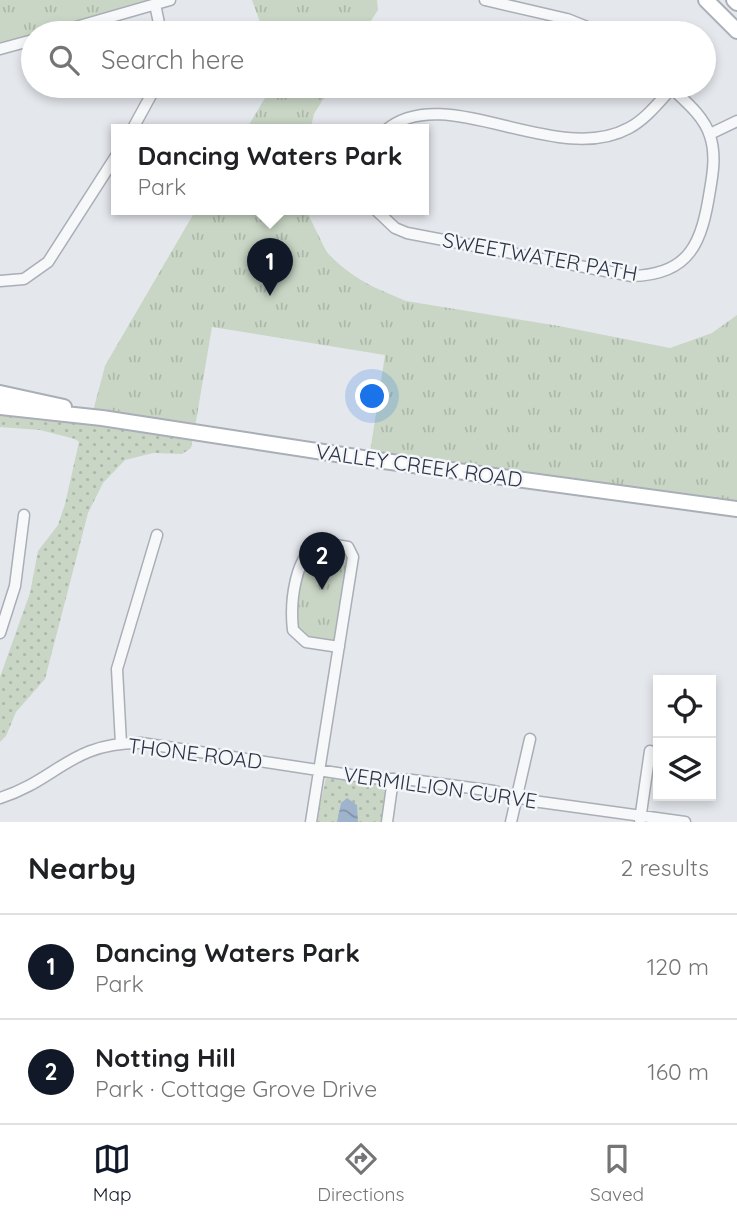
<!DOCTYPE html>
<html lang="en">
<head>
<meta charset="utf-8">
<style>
	:root { --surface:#fff; --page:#f6f6f6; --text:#202124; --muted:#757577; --line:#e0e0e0; --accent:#111827 }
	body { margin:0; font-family:Quicksand,sans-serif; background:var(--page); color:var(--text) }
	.controls { position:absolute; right:21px; bottom:21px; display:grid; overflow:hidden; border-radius:0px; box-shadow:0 4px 10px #0003 }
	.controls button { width:63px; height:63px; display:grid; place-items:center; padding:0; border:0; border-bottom:2px solid var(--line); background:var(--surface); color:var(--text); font:35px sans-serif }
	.you { position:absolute; left:373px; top:397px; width:24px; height:24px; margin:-18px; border:5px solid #fff; border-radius:50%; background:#1a73e8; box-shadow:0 0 0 10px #1a73e833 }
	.badge { display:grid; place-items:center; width:46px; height:46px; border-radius:50%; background:var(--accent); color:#fff; font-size:23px; font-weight:700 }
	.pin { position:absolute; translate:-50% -58px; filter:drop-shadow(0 2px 4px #0008) }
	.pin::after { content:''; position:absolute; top:37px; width:24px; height:21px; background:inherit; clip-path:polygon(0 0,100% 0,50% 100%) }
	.popup { position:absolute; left:111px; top:124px; width:318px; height:91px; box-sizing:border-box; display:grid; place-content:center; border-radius:0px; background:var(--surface); filter:drop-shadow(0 2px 5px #0005); font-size:23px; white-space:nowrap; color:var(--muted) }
	.popup b { font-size:26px; color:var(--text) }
	.popup::after { content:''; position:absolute; left:50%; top:100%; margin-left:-14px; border:14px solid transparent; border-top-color:var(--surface) }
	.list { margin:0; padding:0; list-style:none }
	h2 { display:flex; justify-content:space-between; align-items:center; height:91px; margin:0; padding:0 28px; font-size:30px }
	h2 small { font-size:23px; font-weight:400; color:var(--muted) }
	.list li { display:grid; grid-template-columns:46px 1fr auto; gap:21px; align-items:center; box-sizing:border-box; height:105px; padding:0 28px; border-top:2px solid var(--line) }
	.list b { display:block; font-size:26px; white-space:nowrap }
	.list p { margin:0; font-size:23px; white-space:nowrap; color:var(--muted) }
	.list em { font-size:23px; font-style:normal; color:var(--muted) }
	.icon { flex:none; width:38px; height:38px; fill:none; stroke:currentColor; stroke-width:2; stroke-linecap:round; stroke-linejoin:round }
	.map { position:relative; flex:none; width:737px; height:822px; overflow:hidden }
	.search { position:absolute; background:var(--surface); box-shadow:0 4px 10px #0003; left:21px; right:21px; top:21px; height:77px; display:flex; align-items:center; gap:18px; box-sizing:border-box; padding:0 24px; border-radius:38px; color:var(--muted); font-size:26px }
	.sheet { height:301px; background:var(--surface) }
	nav { display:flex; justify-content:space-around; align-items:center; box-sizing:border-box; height:98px; border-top:2px solid var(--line); background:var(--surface); font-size:19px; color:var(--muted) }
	nav a { display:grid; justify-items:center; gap:4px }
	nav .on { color:var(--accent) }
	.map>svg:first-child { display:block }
	.grass { fill:url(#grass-dots) }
	.park { fill:url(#park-tufts) }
	.water { fill:url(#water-waves) }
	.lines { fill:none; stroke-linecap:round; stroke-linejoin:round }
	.street-casing { stroke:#a9aeb7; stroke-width:13 }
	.secondary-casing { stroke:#a9aeb7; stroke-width:18 }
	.street { stroke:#f7f8fa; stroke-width:10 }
	.secondary { stroke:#fff; stroke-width:14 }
	.labels { text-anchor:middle; stroke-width:5; stroke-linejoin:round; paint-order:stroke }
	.street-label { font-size:21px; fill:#2b3445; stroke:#f4f6f9 }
</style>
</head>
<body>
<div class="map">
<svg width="737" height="822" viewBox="0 0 737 822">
	<defs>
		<pattern id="grass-dots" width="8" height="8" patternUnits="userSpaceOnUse" patternTransform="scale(1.75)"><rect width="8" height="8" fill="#c9d6c5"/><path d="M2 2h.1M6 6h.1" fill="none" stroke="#adb8ab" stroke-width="1.8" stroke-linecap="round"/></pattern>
		<pattern id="park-tufts" width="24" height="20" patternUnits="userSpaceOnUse" patternTransform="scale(1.75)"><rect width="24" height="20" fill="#c9d6c5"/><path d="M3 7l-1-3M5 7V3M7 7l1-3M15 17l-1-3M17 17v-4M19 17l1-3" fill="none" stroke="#adb8ab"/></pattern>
		<pattern id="water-waves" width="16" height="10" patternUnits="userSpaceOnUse" patternTransform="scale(1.75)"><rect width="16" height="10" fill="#9fb4cc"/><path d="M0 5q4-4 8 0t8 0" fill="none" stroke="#8293a7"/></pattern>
	</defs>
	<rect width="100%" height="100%" fill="#e4e7ec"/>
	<!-- grass -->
	<path class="grass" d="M196 210H306C313 250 350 277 384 292L216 296 191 448 182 454 153 453 125 460 103 483 88 513 45 679 16 712 6 736 0 742V677L30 593 38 551 58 525 65 504 79 442 75 439 40 430 0 427V407L98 418 105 366Z
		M326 778 384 785 387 791 381 822H316Z"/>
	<!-- park -->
	<path class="park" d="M0 0H170L55 33H33V40L0 49Z
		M252 0H377L378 10 363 33H264Z
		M272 86H331L314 114 310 130H246Z
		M196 210H306L330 259 364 283 406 301 559 326 670 348 712 333 737 315V509L369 459 385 355 212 327 194 433 92 415 105 366Z
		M314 546 350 549 339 647 302 640C287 605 295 578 314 546Z"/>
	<!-- water -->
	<path class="water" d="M347 798 357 805 358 822H337L341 803Z"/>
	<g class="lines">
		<!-- street casing -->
		<g class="street-casing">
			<path id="street" d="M485 0 567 19 602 33
				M155 4 161 33
				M55 33 170 0
				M0 49 33 40
				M132 130 156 86
				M386 130C445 80 556 168 629 128 646 119 659 102 672 88
				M710 134 737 121
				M376 210 395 228 407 233 632 276C691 275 702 241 710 190 713 173 716 154 710 136 704 116 684 100 669 86
				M0 281 24 279 48 262 116 156
				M0 633 15 586 24 515
				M121 744 117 669 157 535
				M0 798C57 780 71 742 141 743L370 778 412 780 494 791 533 801 685 822
				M640 820 650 751
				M311 822 353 557 348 547 322 543C294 552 290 604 293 630L306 642 339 647
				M387 822 393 779
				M511 822 530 739"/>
		</g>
		<!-- secondary casing -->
		<g class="secondary-casing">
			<path id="secondary" d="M706 0 737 31
				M734 0 737 3
				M0 393 64 407
				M0 407 102 418 369 459 737 509"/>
		</g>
		<!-- street -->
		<use href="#street" class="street"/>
		<!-- secondary -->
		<use href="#secondary" class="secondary"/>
	</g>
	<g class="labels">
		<!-- street labels -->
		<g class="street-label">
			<text transform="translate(540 257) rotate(10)" y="7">SWEETWATER PATH</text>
			<text transform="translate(419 466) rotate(8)" y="7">VALLEY CREEK ROAD</text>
			<text transform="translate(195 754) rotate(7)" y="7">THONE ROAD</text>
			<text transform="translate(440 788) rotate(8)" y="7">VERMILLION CURVE</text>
		</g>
	</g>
</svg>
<div class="controls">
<button><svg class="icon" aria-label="locate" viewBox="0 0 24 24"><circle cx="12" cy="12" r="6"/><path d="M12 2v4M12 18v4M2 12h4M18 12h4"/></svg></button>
<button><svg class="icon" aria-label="layers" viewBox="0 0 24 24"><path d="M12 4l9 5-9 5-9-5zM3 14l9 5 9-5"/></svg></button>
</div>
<div class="you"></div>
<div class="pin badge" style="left:270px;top:296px">1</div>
<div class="popup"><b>Dancing Waters Park</b>Park</div>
<div class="pin badge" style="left:322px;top:590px">2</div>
<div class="search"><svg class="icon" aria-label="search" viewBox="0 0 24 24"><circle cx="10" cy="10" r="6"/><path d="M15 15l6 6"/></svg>Search here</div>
</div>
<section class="sheet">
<h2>Nearby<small>2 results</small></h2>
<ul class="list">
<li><span class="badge">1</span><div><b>Dancing Waters Park</b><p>Park</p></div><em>120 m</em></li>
<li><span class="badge">2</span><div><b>Notting Hill</b><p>Park · Cottage Grove Drive</p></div><em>160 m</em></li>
</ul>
</section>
<nav>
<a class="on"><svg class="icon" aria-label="map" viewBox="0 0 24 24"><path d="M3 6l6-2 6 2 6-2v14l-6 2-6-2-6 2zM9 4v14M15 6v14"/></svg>Map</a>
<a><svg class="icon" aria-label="directions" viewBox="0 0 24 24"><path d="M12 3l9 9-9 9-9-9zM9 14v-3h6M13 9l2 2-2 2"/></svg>Directions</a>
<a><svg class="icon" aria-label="saved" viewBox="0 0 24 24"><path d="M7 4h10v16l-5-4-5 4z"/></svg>Saved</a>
</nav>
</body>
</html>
